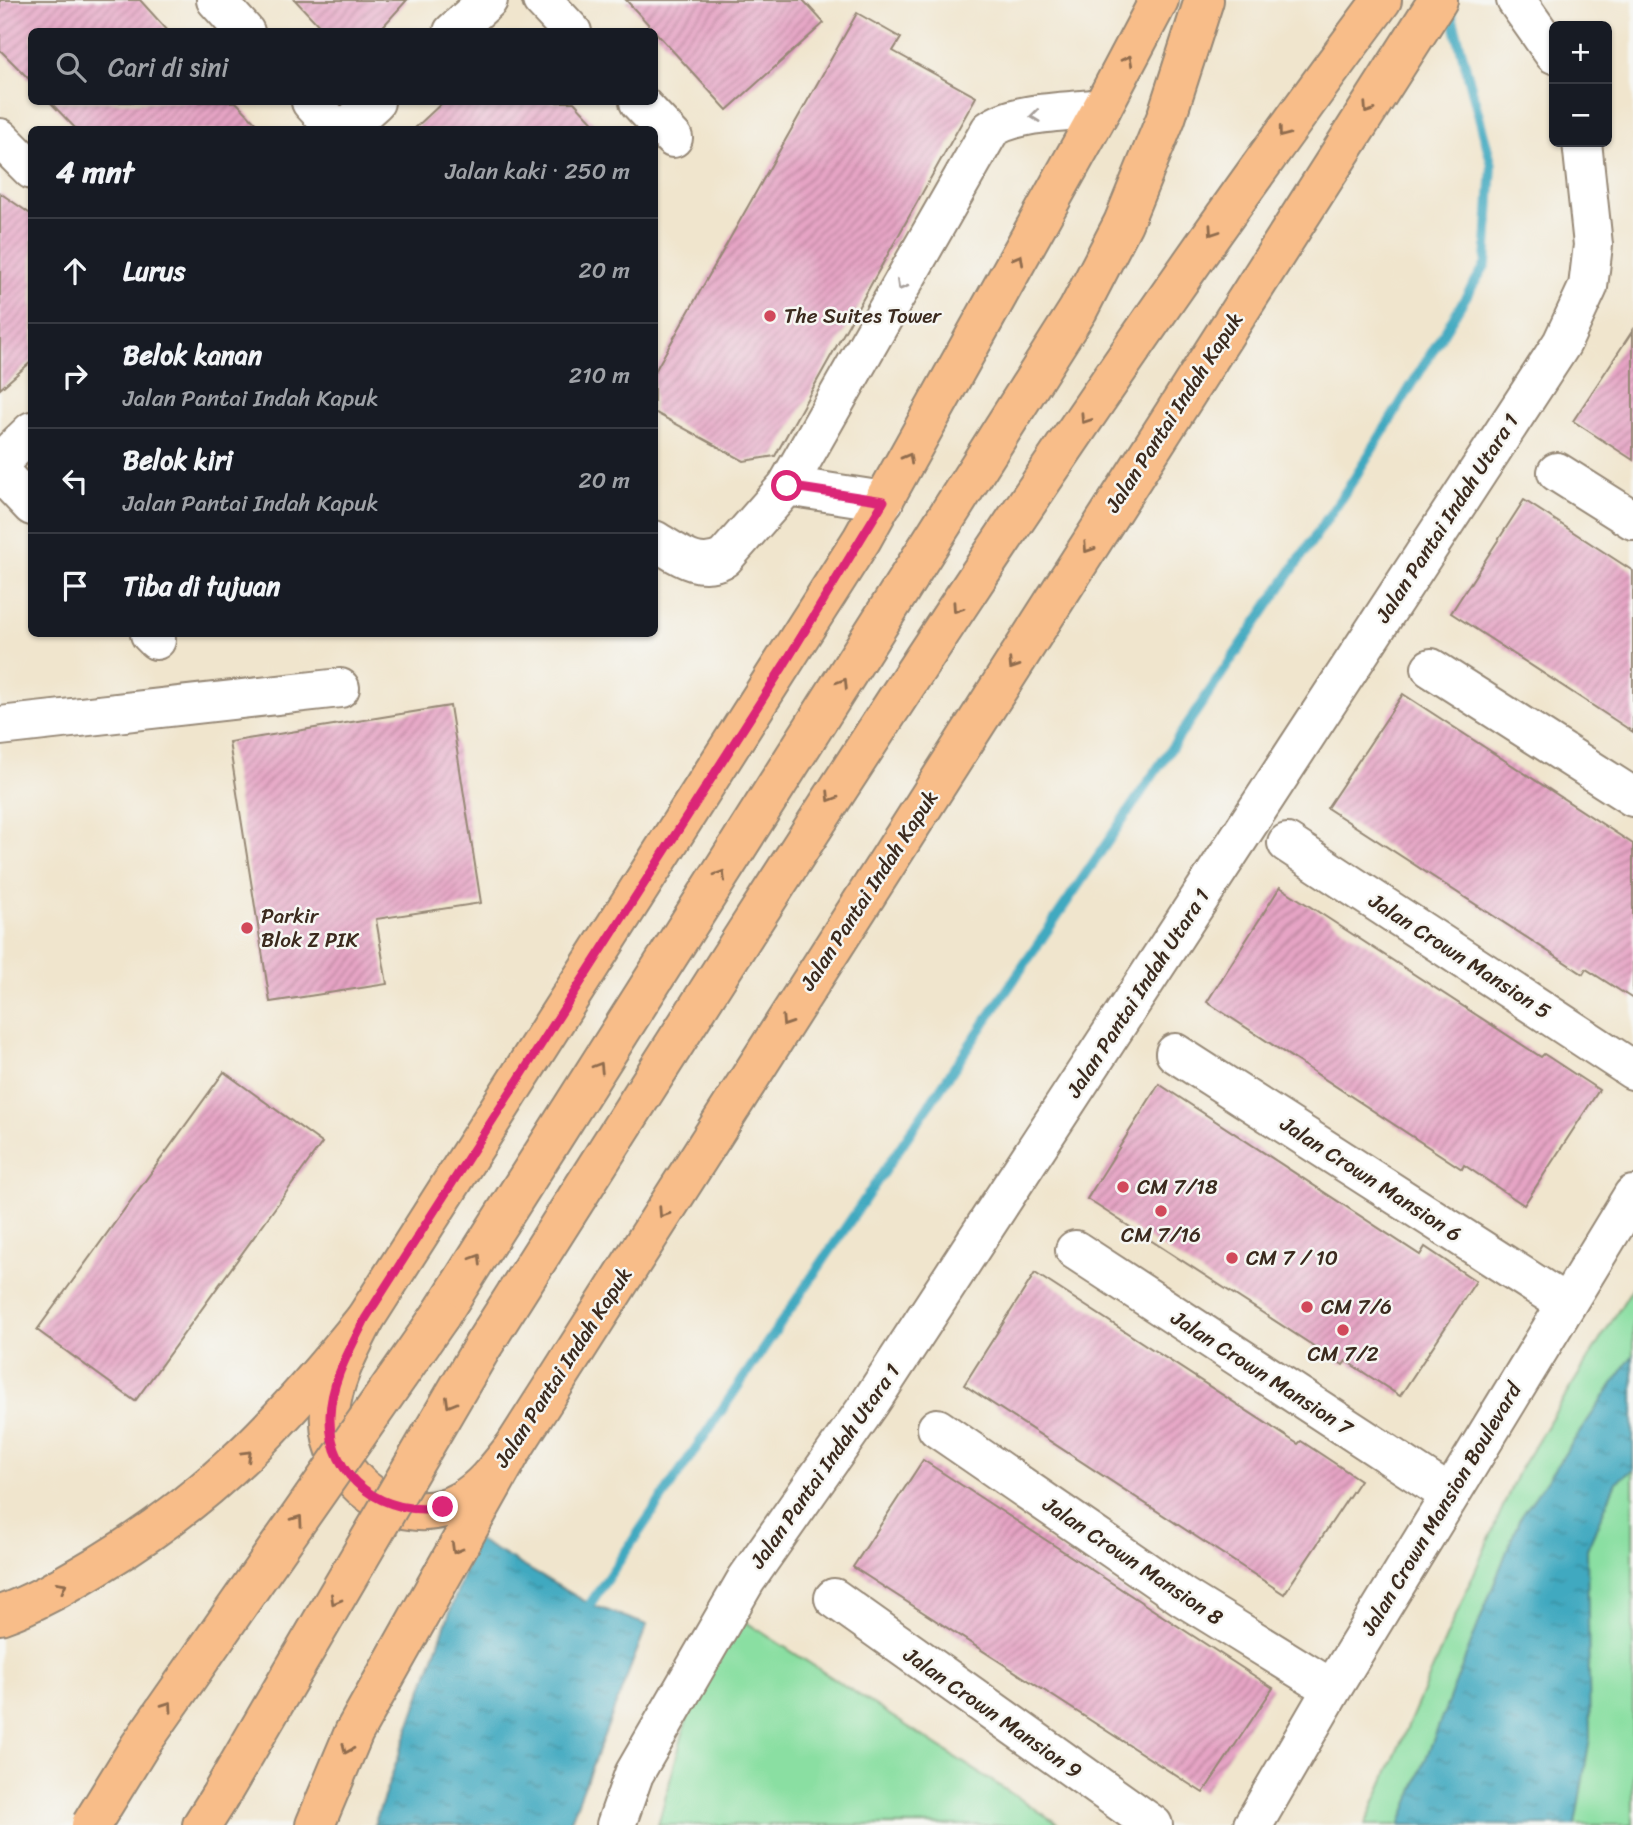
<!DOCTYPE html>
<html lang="id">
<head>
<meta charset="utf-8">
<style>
	:root { --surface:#171b24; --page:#20242c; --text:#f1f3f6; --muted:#9ea1a6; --line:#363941 }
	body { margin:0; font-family:Sriracha,sans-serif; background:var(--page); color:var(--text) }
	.controls { position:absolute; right:21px; top:21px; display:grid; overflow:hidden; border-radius:10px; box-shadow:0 2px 5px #0004 }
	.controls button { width:63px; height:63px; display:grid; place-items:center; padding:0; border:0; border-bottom:2px solid var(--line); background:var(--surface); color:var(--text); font:35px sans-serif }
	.stop { position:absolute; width:21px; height:21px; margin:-16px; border:5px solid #db2777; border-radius:50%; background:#fff }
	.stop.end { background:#db2777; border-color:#fff; box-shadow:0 2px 7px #0008 }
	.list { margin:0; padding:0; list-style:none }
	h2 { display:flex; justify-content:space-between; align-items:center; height:91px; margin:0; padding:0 28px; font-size:30px }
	h2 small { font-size:23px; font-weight:400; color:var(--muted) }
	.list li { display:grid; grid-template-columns:46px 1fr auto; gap:21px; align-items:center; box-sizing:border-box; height:105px; padding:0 28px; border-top:2px solid var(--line) }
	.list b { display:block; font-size:26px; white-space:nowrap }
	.list p { margin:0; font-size:23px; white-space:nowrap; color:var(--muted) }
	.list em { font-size:23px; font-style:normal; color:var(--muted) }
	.icon { flex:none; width:38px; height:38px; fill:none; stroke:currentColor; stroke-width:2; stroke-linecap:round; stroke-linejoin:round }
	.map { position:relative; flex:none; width:1633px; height:1825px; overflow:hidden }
	.search { position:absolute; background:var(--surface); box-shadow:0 2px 5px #0004; left:28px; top:28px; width:630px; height:77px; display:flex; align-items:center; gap:18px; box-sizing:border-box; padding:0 24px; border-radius:10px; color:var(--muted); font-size:26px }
	.panel { position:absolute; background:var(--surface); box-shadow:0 2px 5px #0004; left:28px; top:126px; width:630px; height:511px; border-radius:10px }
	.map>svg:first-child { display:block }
	.grass { fill:#8adfa2; stroke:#628460; stroke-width:2 }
	.water { fill:url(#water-ripples); stroke:#3e6a6f; stroke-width:2 }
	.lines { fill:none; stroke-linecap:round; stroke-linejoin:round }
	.stream { stroke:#40a9c0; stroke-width:10 }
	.building { fill:url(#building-hatch) }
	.minor-casing { stroke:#968876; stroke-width:42 }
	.major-casing { stroke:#968876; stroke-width:42 }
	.highway-casing { stroke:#968876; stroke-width:42 }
	.minor { stroke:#fff; stroke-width:38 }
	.major { stroke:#f8bd89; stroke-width:38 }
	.highway { stroke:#f8bd89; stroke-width:38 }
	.highway-bridge-casing { stroke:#968876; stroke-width:42; stroke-linecap:butt }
	.highway-bridge { stroke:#f8bd89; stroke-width:38 }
	.oneway { stroke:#906c4e }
	.oneway2 { stroke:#a79f9a }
	.route { stroke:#db2777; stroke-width:9 }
	.poi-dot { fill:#d1495b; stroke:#f6f6f2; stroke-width:2.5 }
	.labels { text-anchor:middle; stroke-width:5; stroke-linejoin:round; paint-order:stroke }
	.poi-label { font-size:21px; fill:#3b2a1e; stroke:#f6f6f2; text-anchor:start }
	.street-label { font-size:21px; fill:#3b2a1e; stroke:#f6f6f2 }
</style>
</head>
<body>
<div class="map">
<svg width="1633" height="1825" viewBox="0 0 1633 1825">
	<defs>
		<pattern id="water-ripples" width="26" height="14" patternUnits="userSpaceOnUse" patternTransform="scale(1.75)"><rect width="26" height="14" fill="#40a9c0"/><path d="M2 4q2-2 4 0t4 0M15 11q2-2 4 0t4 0" fill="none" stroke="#378a9b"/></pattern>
		<pattern id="building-hatch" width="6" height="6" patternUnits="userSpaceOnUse" patternTransform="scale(1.75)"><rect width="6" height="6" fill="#e6a4c5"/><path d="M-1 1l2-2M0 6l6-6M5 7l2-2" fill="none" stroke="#bc869f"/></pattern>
	</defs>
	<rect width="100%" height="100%" fill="#f6f6f2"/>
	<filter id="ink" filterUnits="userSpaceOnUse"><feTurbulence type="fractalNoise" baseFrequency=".0143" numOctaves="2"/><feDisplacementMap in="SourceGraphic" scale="14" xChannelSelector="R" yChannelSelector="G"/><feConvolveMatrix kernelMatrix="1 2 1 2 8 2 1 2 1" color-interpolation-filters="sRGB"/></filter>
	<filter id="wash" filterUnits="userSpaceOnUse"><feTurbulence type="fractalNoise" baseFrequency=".00686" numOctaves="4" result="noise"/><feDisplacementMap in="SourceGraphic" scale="28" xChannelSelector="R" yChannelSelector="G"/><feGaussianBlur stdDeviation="1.57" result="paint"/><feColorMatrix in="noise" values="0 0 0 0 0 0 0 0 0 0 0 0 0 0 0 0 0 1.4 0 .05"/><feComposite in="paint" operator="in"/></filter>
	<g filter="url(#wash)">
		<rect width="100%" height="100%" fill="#f0e5cd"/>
		<!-- grass -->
		<path class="grass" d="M1633 1287V1825H1365L1518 1472Z
			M718 1604 1060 1825H658Z"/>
		<!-- water -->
		<path class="water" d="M1633 1355V1470L1616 1482 1587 1549 1590 1738 1575 1825H1400L1519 1520Z
			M476 1539 590 1604 647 1625 569 1825H374Z"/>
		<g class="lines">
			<!-- stream -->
			<path class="stream" d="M586 1617 590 1604 1354 479 1486 264 1492 165 1448 1"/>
		</g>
		<g id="blocks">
			<!-- building -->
			<path class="building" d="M0 0H140L169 32H32V82L0 50Z
				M295 0H407L378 32H325Z
				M626 0H803L824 23 727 110Z
				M857 13 901 38 893 51 976 97 775 456 744 461 654 412V373Z
				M50 102H236L263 130H77Z
				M443 102H574L600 130H413Z
				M0 193 32 215V361L0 389Z
				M1633 330V460L1573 421Z
				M1524 500 1633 571V732L1451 613Z
				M1403 694 1633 844V999L1586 969 1583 974 1327 808Z
				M450 706 481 903 376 919 387 984 270 1002 229 742Z
				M1280 887 1541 1057 1544 1054 1599 1090 1524 1205 1464 1165 1462 1169 1207 1002Z
				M224 1072 322 1143 135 1401 37 1330Z
				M1159 1084 1420 1255 1425 1247 1476 1281 1400 1396 1346 1361 1343 1365 1087 1199Z
				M1035 1273 1298 1444 1301 1441 1360 1480 1284 1594 964 1385Z
				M923 1460 1273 1688 1203 1793 853 1567Z"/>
		</g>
	</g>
	<g filter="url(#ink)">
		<use href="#blocks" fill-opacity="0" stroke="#968876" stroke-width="2"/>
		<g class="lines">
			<!-- minor casing -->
			<g class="minor-casing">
				<path id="minor" d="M216 0 245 32
					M542 0 572 32
					M1516 0 1554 54
					M453 32 488 0
					M311 102 337 130
					M639 102 673 138
					M344 130 375 102
					M0 138 32 170
					M0 462 32 431
					M0 472 32 506
					M1557 472 1633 520
					M787 486 990 130C1014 111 1071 112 1102 108
					M654 540C678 554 698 572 724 558L787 486 884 501
					M150 634 156 640
					M1431 668 1633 797
					M0 726 340 688
					M1287 843 1633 1070
					M1175 1053 1566 1304
					M1075 1250 1450 1495
					M937 1428 1183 1597 1332 1689
					M834 1598 1153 1825
					M616 1825 634 1774 746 1580 870 1403 1562 343 1588 287 1593 245 1582 142
					M1253 1825 1332 1689 1633 1195"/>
			</g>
			<!-- major casing -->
			<g class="major-casing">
				<path id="major" d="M1159 0 1102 108 862 539 365 1319C350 1349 333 1379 330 1413 325 1479 402 1536 462 1500 483 1488 499 1466 514 1447L1438 0"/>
			</g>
			<!-- highway casing -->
			<g class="highway-casing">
				<path id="highway" d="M440 1316 1078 310 1123 223 1166 118 1204 0
					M484 1344C773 889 1059 432 1382 0
					M0 1615C35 1603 68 1583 100 1564 214 1495 282 1422 365 1319
					M202 1825 219 1798
					M315 1825 354 1732 514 1447"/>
			</g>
			<!-- minor -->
			<use href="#minor" class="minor"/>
			<!-- major -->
			<use href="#major" class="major"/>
			<!-- highway -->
			<use href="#highway" class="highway"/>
			<!-- highway-bridge casing -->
			<g class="highway-bridge-casing">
				<path id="highway-bridge" d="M219 1798 484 1344
					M91 1825 139 1747 440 1316"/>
			</g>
			<!-- highway-bridge -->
			<use href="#highway-bridge" class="highway-bridge"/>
		</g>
		<!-- one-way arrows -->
		<defs><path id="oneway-chevron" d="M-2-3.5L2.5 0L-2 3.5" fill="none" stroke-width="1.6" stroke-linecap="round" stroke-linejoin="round" transform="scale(1.75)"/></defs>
		<g class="oneway">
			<use href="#oneway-chevron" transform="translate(1128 60) rotate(-62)"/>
			<use href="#oneway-chevron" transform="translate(1368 109) rotate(123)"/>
			<use href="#oneway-chevron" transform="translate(1283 133) rotate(127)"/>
			<use href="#oneway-chevron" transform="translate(1213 231) rotate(124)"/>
			<use href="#oneway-chevron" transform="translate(1019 259) rotate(-61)"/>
			<use href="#oneway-chevron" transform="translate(1085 419) rotate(124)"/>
			<use href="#oneway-chevron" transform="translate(908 458) rotate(-61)"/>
			<use href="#oneway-chevron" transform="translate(1088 548) rotate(123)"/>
			<use href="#oneway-chevron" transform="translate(957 608) rotate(124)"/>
			<use href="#oneway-chevron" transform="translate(1013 665) rotate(123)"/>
			<use href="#oneway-chevron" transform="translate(843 683) rotate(-58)"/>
			<use href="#oneway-chevron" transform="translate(831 797) rotate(122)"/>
			<use href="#oneway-chevron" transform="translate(721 875) rotate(-58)"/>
			<use href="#oneway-chevron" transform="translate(786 1022) rotate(123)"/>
			<use href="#oneway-chevron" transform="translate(599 1067) rotate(-58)"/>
			<use href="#oneway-chevron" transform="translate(663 1213) rotate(123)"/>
			<use href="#oneway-chevron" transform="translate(477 1259) rotate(-58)"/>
			<use href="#oneway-chevron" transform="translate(450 1403) rotate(120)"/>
			<use href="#oneway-chevron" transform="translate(247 1455) rotate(-44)"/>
			<use href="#oneway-chevron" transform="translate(298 1520) rotate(-55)"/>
			<use href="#oneway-chevron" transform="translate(456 1549) rotate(120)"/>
			<use href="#oneway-chevron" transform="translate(62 1586) rotate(-29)"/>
			<use href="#oneway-chevron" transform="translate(335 1600) rotate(120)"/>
			<use href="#oneway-chevron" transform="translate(168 1706) rotate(-55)"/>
			<use href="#oneway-chevron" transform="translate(347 1749) rotate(114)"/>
		</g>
		<g class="oneway2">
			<use href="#oneway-chevron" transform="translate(1035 116) rotate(173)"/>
			<use href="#oneway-chevron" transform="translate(901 286) rotate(120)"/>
		</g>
	</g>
	<g class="lines" filter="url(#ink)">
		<!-- route -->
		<path class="route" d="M443 1507C385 1518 328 1479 330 1416 331 1381 350 1350 365 1319L784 665 884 501 787 486"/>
	</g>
	<!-- markers -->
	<g class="poi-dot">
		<circle cx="770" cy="316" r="7"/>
		<circle cx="247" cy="928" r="7"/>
		<circle cx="1123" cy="1187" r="7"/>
		<circle cx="1161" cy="1211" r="7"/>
		<circle cx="1232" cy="1258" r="7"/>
		<circle cx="1307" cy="1307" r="7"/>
		<circle cx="1343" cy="1330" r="7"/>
	</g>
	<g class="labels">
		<!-- poi labels -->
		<g class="poi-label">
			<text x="784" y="323">The Suites Tower</text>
			<text x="261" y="923">Parkir<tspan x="261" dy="24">Blok Z PIK</tspan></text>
			<text x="1137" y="1194">CM 7/18</text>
			<text x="1161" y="1242" text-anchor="middle">CM 7/16</text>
			<text x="1246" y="1265">CM 7 / 10</text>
			<text x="1321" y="1314">CM 7/6</text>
			<text x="1343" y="1361" text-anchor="middle">CM 7/2</text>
		</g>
		<!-- street labels -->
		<g class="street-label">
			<text transform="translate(1174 412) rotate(-57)" y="7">Jalan Pantai Indah Kapuk</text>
			<text transform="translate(1447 518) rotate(-57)" y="7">Jalan Pantai Indah Utara 1</text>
			<text transform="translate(869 890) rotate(-57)" y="7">Jalan Pantai Indah Kapuk</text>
			<text transform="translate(1460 956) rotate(33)" y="7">Jalan Crown Mansion 5</text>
			<text transform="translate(1138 993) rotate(-57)" y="7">Jalan Pantai Indah Utara 1</text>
			<text transform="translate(1371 1179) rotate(33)" y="7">Jalan Crown Mansion 6</text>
			<text transform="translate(563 1367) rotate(-57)" y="7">Jalan Pantai Indah Kapuk</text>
			<text transform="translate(1262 1373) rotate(33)" y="7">Jalan Crown Mansion 7</text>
			<text transform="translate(825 1466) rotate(-55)" y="7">Jalan Pantai Indah Utara 1</text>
			<text transform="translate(1441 1509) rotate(-59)" y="7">Jalan Crown Mansion Boulevard</text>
			<text transform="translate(1133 1561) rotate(34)" y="7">Jalan Crown Mansion 8</text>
			<text transform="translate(993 1713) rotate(35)" y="7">Jalan Crown Mansion 9</text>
		</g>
	</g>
</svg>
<div class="controls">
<button>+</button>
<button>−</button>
</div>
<div class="stop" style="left:787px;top:486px"></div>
<div class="stop end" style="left:443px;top:1507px"></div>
<div class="search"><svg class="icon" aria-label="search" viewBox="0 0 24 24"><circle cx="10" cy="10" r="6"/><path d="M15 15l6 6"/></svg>Cari di sini</div>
<section class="panel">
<h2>4 mnt<small>Jalan kaki · 250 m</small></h2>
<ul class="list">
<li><svg class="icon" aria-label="ahead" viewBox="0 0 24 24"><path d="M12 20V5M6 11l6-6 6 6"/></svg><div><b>Lurus</b></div><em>20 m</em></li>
<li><svg class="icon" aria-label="right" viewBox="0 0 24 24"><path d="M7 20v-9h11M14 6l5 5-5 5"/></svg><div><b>Belok kanan</b><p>Jalan Pantai Indah Kapuk</p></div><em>210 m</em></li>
<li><svg class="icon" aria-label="left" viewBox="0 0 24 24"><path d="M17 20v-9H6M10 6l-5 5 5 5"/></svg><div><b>Belok kiri</b><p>Jalan Pantai Indah Kapuk</p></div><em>20 m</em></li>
<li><svg class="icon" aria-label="arrive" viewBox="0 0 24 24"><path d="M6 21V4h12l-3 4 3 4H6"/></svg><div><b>Tiba di tujuan</b></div></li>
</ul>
</section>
</div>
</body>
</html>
